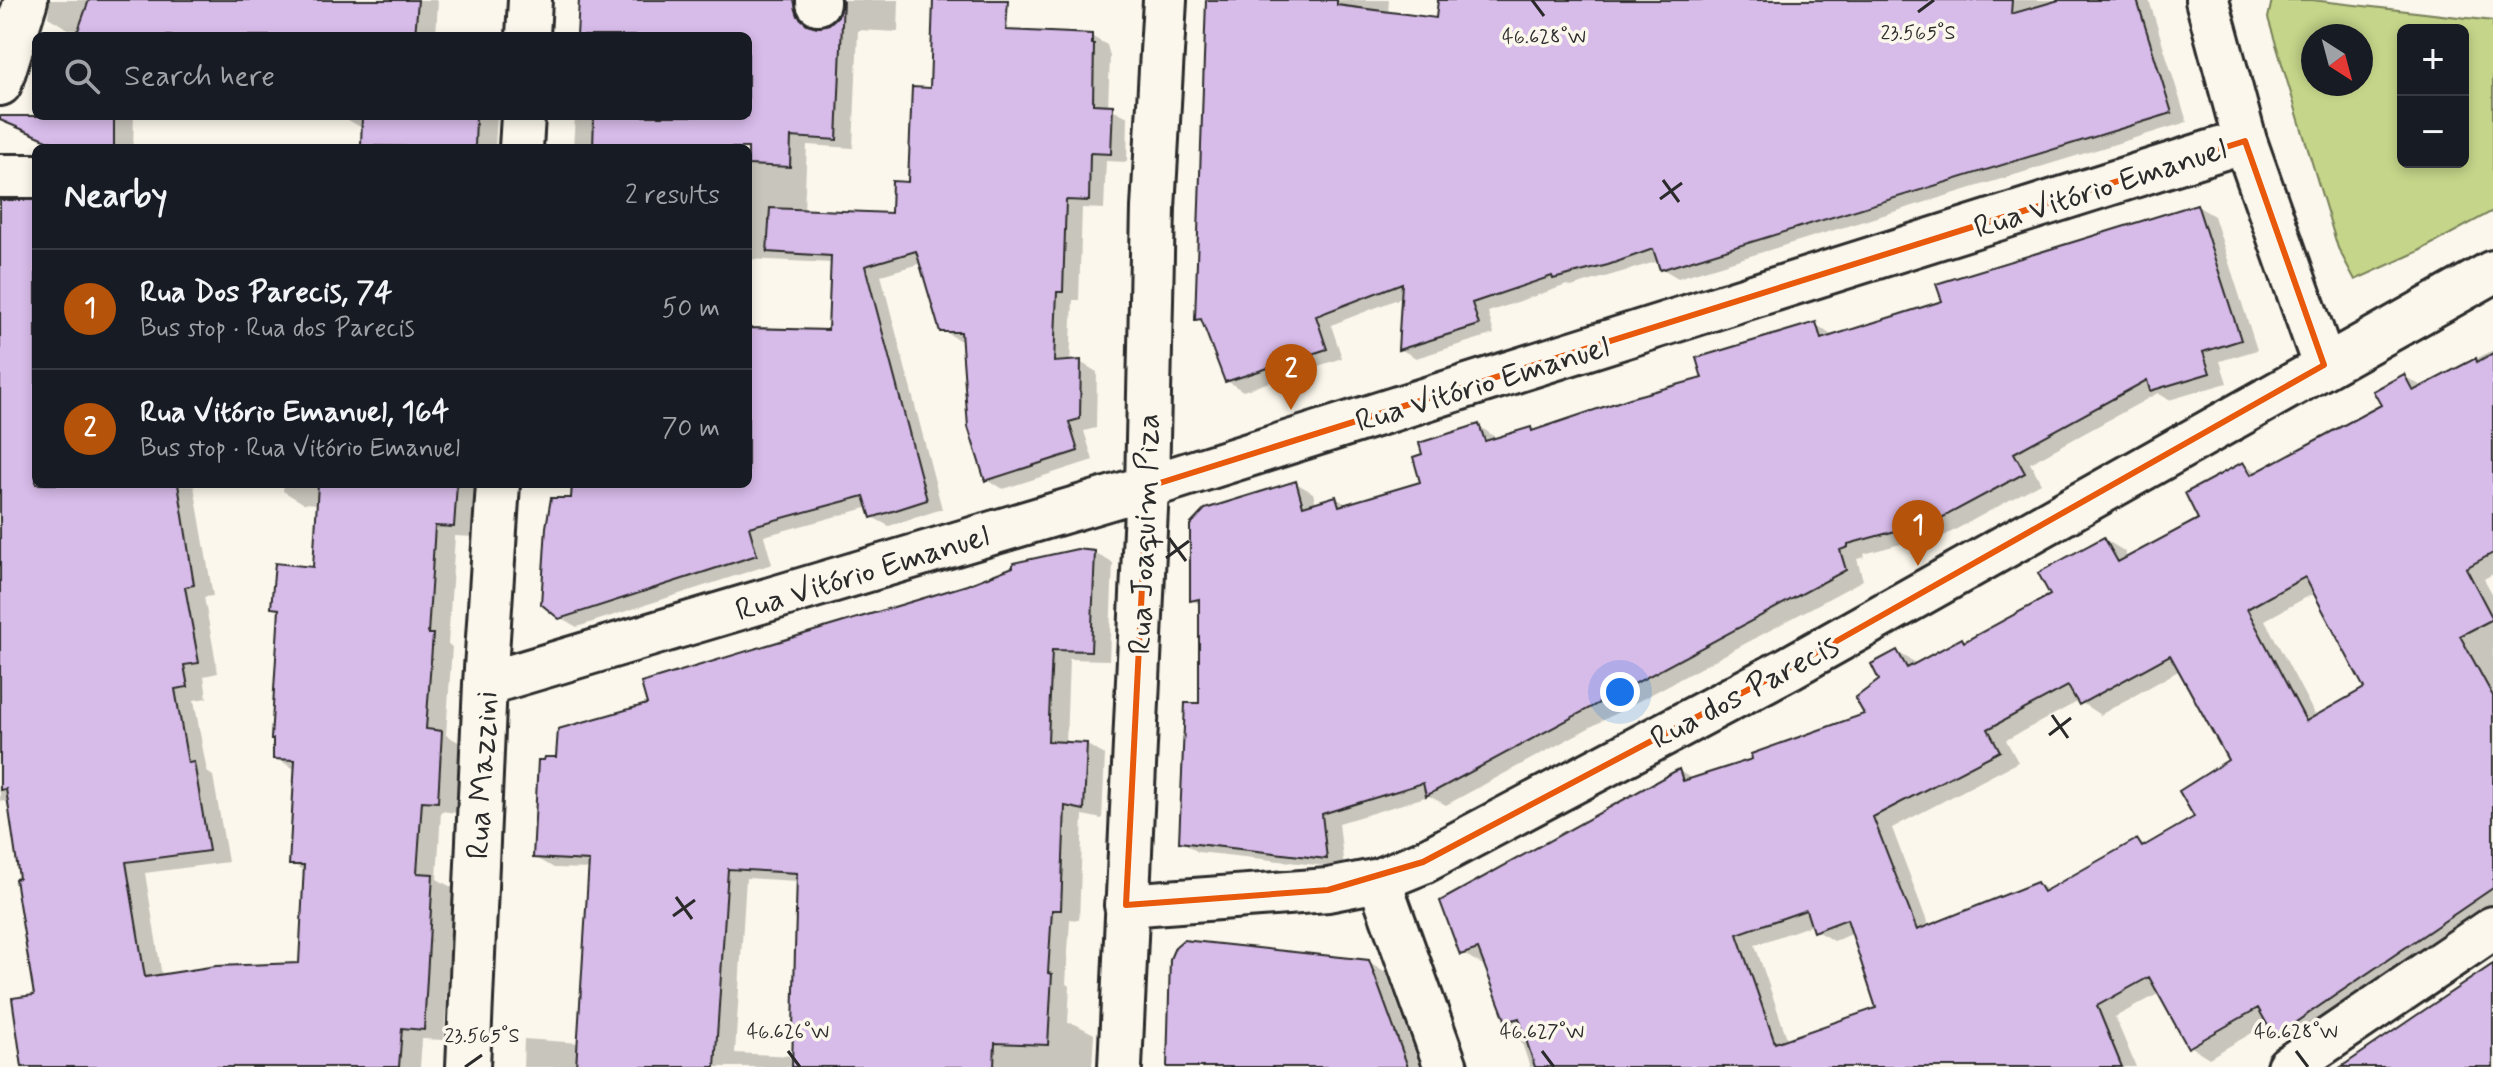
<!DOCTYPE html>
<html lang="en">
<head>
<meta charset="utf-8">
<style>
	:root { --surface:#171b24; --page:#20242c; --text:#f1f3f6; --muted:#9ea1a6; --line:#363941; --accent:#b45309 }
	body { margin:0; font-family:Mynerve,sans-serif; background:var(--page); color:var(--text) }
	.controls { position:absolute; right:24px; top:24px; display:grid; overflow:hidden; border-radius:12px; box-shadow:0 4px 12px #0003 }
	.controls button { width:72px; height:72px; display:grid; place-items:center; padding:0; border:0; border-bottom:2px solid var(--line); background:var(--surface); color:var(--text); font:40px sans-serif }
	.compass { position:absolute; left:2301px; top:24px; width:72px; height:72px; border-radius:50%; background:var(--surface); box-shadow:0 4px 12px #0003; rotate:144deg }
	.you { position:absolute; left:1620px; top:692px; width:28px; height:28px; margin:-20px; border:6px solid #fff; border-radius:50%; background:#1a73e8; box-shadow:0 0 0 12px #1a73e833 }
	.badge { display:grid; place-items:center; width:52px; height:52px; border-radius:50%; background:var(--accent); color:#fff; font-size:26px; font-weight:700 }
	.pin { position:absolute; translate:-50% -66px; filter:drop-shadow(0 2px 4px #0008) }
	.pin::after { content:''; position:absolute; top:42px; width:28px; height:24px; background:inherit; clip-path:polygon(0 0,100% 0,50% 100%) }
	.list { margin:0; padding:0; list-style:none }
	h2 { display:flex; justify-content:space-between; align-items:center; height:104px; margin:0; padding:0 32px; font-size:34px }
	h2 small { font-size:26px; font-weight:400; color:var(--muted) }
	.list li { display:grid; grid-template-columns:52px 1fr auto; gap:24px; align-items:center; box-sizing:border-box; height:120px; padding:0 32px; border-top:2px solid var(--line) }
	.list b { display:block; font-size:30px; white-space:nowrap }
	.list p { margin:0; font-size:26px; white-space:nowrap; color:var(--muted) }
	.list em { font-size:26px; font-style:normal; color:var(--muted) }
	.icon { flex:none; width:44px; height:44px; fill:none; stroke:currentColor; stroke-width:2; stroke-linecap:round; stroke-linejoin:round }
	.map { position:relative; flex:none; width:2493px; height:1067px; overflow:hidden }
	.search { position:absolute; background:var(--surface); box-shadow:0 4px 12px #0003; left:32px; top:32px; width:720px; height:88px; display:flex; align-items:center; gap:20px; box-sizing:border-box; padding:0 28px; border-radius:12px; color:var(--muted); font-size:30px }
	.panel { position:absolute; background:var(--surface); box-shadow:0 4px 12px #0003; left:32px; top:144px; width:720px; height:344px; border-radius:12px }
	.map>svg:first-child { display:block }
	.green { fill:#c5d589; stroke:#78805a; stroke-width:2; fill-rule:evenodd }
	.shadow { fill:#0003; fill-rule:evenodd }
	.building { fill:#d7bbe9; stroke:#2b2b2b; stroke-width:2; fill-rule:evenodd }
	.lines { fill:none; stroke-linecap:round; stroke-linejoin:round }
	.street-casing { stroke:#2b2b2b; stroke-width:48 }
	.street { stroke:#fbf7ec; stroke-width:42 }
	.marked { fill:none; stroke:#e8590c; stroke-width:6; stroke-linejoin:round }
	.ticks { fill:none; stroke:#2b2b2b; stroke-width:3 }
	.labels { text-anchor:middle; stroke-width:7; stroke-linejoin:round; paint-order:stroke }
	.street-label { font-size:32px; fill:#2b2b2b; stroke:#fbf7ec }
	.ticks-label { font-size:20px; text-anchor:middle; fill:#2b2b2b; stroke:#fbf7ec; stroke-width:7; stroke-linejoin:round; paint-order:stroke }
</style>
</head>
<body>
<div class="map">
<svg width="2493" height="1067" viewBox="0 0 2493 1067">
	<rect width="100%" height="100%" fill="#fbf7ec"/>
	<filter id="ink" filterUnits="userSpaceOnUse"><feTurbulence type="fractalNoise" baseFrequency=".0125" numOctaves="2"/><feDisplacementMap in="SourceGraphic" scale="16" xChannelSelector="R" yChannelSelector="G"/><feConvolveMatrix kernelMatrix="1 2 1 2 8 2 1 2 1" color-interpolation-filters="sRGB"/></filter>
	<g filter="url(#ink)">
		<!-- green -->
		<path class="green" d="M2272 0H2312L2493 21V211L2417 252 2355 280 2338 248 2268 18ZM2403 30H2463V162H2403ZM2313 36H2361V84H2313Z"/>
		<!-- shadow -->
		<path class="shadow" d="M50 0H438L436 36H78L79 31 68 29 48 17Z
			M581 0H812L810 13 815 28 830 26 841 15 844 0H899L898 32 858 30 853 148 807 145 804 211 893 215 910 184 932 90 1091 36 1107 45 1110 56 1108 107 1128 117 1127 162 1106 161 1104 209 1082 208 1079 300H1073L1070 363 1080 362 1097 372 1096 428 1084 431 1093 460 1003 489 986 480 964 340H959L942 330 922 263 881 275 942 509 889 526 872 517 870 507 764 536 772 564 577 627 561 618 573 484H748V330L830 332 833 263 748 259V148H573L575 116H748V36H579Z
			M1207 0H1389L1388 14 1438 20 1440 0H2149L2187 122 1678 278 1661 268 1659 261 1571 287 1567 285 1488 312 1494 334 1416 358 1400 349 1403 297 1331 325 1342 358 1243 391 1227 381 1204 323 1197 318Z
			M49 116H134L133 148H63L42 136Z
			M348 116H497L495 148H368L363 145 364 129 348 120Z
			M0 202H36V484L194 486 213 596 204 597 218 673 204 676 207 698 194 700 207 772 213 776 228 862 145 873 162 976 301 965 306 872 291 863 295 769 275 758 281 612 273 607 315 569 319 504 303 503 283 491 284 484H477L474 537 455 536 448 644 452 647 446 735 462 744 457 813 441 811 437 879 453 888 444 1040 422 1039 420 1067H24L36 996 10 802 0 801Z
			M2197 206 2214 216 2257 350 2220 361 2227 383 2169 400 2158 393 2030 463 2041 483 1942 537 1937 534 1864 554 1865 557 1857 559 1863 580 1446 805 1429 796 1339 823 1344 868 1198 852 1181 841 1201 705V605L1192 600 1296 483 1313 493 1316 504 1336 498 1349 506 1423 483 1479 426 1498 439 1530 429 1535 432 1704 380 1815 324 1834 337 1944 302Z
			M2493 350V574L2484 579 2493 595V912L2295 1046 2276 1035 2269 1023 2209 1058 2190 1046 2160 993 2115 1017 2136 1067H1530L1516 1026 1508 1021 1485 963 1481 964 1462 953 1679 771 1694 780 1755 760 1866 715 1897 652 1918 664 1962 640 1966 643 2052 595 2104 539 2124 551 2128 559 2201 520 2243 464 2259 473 2383 406 2404 376 2423 387ZM2316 592 2367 688 2316 717 2265 620ZM2180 670 2231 761 2196 818 2147 847 2137 841 2049 891 2037 884 1929 927 1892 828 2018 762 2006 740 2079 701 2100 715ZM1812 925 1814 930 1834 941 1852 934 1878 1009 1788 1041 1755 945Z
			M1094 553 1113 563 1109 660 1069 659 1066 744 1087 745 1105 755 1102 819 1083 815 1079 920 1070 919 1066 984 1070 986 1068 1023 1075 1024 1094 1034 1092 1067H523L524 1039 580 1043 590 869 554 868 535 857 558 760 649 705ZM746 878 798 881 794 1056 735 1053Z
			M1369 962 1386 972 1420 1067H1169Z"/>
		<!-- building -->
		<path class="building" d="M89 0H418L415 36H76Z
			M579 0H794L798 16 807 24 817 27 829 24 838 16 843 0 837 140 791 137 790 167 748 165V148H593L594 116H748V36H577Z
			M933 0H1008L1006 30 1092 34V44H1094L1093 104 1113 105 1111 154 1090 153 1089 201 1066 200 1063 292H1057L1054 362 1081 360 1080 419 1069 422 1078 451 985 481 968 427 961 332H940L916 251 865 266 927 500 871 518 864 496 749 527 757 555 559 619 541 604 546 527 551 498H571L572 484H748V328L828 330 831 256 767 252 770 208 891 213 892 181 908 182 912 87 930 88Z
			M1206 0H1337V5L1436 18 1438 0H2012L2011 14 2059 0H2137L2172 113 1660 270 1653 249 1608 265 1553 279 1552 276 1472 303 1479 325 1398 350 1402 283 1316 316 1327 349 1225 382 1201 319 1195 320Z
			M0 116H114V148H66L0 120Z
			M362 116H476L475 148 361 146Z
			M0 200H36V484H178L194 585 185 587 199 663 184 665 188 687 175 689 188 763 194 762 209 851 126 862 145 977 216 966 299 963 304 865H289L295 760 273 759V739H271L279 609 271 608 275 563 313 567 318 484H457L454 527 435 526 428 634H433L426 729 442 731 438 802 422 801 417 873 433 874 424 1030 402 1028 399 1067H22L12 998 34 995 15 879 19 878 6 789 0 790Z
			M2197 204 2241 340 2203 352 2210 373 2150 391 2147 380 2014 453 2025 473 1923 528 1921 524 1848 544V547L1840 550 1846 570 1426 796 1423 783 1322 814 1327 859 1179 842 1185 703H1199V599L1190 601V525L1205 509 1296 481 1303 506 1336 496 1339 506 1420 482 1413 457 1422 454 1419 443 1479 424 1485 441 1531 427 1532 431 1633 397 1702 378 1696 358 1816 322 1821 339 1942 301 1936 284Z
			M2493 353V553L2466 568 2493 619 2460 636 2493 696V888L2274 1037 2258 1008 2188 1048 2149 977 2097 1006 2122 1067H1535L1519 1018 1506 1022 1478 949 1460 955 1440 901 1679 769 1683 781 1752 759 1751 754 1864 714 1855 698 1879 680 1871 664 1897 650 1907 668 1962 638 1964 642 2050 595 2038 573 2056 563 2104 537 2118 562 2198 519 2185 493 2243 462 2251 475 2381 405 2373 391 2404 374 2413 391 2476 358 2477 362ZM2305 577 2364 688 2306 721 2247 609ZM2170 655 2228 760 2179 791 2194 817 2142 847 2137 839 2043 892 2037 882 1917 930 1873 817 2000 751 1988 729 2068 686 2079 705ZM1806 910 1813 932 1847 919 1876 1008 1775 1043 1737 934Z
			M1077 549 1095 551 1091 651 1052 650 1048 741 1087 743 1084 810 1065 806 1061 910H1052L1048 973 1052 974 1048 1045 995 1043 994 1067H792L797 873 728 869 715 1067H576L589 861 533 858 538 760H544L545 757H556L558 729 647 704 641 683 967 585 1013 567V563Z
			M1183 940 1369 960 1408 1067H1167L1170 959 1175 947Z
			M2493 964V1067H2341L2414 1017Z"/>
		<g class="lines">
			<!-- street casing -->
			<g class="street-casing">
				<path id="street" d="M2207 0 2245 141 2324 365
					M818 3V0
					M528 36 530 0
					M0 84 26 0
					M521 148 523 116
					M0 176H36
					M485 684 1147 487 2245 141
					M1379 880 1446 1067
					M1126 905 1328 890 1379 880 1423 862 1789 668 2493 272
					M468 1067 485 684 498 484
					M1120 1067 1147 487 1153 208 1165 0
					M2288 1067 2493 928"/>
			</g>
			<!-- street -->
			<use href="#street" class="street"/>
		</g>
	</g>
	<!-- marked area -->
	<path class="marked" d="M2245 141 2324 365 1789 668 1423 862 1328 890 1126 905 1147 487Z"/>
	<!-- ticks -->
	<path class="ticks" d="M1532 0 1544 16M1918 12 1934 0M1663 180 1679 202M1660 199 1682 183M1169 538 1186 561M1166 558 1189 541M2052 715 2068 738M2049 735 2071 718M676 897 692 919M673 916 695 900M788 1051 800 1067M1542 1051 1554 1067M2296 1051 2308 1067M465 1067 482 1055"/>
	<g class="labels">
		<!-- street labels -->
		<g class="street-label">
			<text transform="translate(2100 187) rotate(-18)" y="11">Rua Vitório Emanuel</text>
			<text transform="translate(1482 383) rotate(-17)" y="11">Rua Vitório Emanuel</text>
			<text transform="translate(1143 534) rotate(-88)" y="11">Rua Joaquim Piza</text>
			<text transform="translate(862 572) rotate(-17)" y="11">Rua Vitório Emanuel</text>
			<text transform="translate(1744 691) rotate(-28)" y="11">Rua dos Parecis</text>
			<text transform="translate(481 775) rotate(-87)" y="11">Rua Mazzini</text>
		</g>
	</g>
	<g class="ticks-label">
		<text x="1918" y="39">23.565°S</text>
		<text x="1544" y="43">46.628°W</text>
		<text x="788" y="1038">46.626°W</text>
		<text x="1542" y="1038">46.627°W</text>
		<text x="2296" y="1038">46.628°W</text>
		<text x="482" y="1042">23.565°S</text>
	</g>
</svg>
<div class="controls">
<button>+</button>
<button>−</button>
</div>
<svg class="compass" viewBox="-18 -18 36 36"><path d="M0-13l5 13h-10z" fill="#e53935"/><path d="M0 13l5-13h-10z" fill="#9ea1a6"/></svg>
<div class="you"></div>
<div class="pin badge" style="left:1918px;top:566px">1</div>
<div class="pin badge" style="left:1291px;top:410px">2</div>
<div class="search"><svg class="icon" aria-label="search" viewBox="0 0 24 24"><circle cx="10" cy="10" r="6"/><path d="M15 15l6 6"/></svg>Search here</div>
<section class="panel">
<h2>Nearby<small>2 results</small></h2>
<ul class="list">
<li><span class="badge">1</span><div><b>Rua Dos Parecis, 74</b><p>Bus stop · Rua dos Parecis</p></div><em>50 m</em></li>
<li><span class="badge">2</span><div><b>Rua Vitório Emanuel, 164</b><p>Bus stop · Rua Vitório Emanuel</p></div><em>70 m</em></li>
</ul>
</section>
</div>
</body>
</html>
